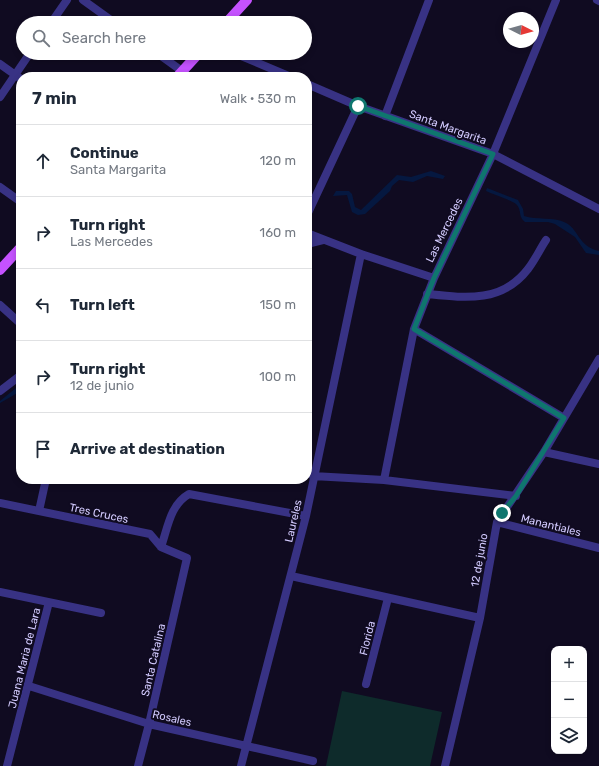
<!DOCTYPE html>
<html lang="en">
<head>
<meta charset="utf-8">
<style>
	:root { --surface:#fff; --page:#f2f2f3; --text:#1f2937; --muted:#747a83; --line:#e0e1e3 }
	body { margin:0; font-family:Rubik,sans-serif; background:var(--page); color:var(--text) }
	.controls { position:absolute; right:12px; bottom:12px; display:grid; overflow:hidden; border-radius:8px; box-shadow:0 2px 6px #0003 }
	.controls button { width:36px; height:36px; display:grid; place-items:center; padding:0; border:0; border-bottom:1px solid var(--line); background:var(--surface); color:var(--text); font:20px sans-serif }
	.compass { position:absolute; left:503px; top:12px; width:36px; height:36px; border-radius:50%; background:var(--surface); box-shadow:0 2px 6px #0003; rotate:96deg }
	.stop { position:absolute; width:12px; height:12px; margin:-9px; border:3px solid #0f766e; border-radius:50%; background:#fff }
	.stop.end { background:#0f766e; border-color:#fff; box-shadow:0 1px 4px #0008 }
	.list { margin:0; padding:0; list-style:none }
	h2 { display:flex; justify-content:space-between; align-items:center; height:52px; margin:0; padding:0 16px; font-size:17px }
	h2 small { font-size:13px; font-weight:400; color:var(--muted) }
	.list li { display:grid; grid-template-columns:26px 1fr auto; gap:12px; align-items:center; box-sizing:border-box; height:72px; padding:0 16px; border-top:1px solid var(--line) }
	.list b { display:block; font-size:15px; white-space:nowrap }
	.list p { margin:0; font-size:13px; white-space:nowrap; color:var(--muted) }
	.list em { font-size:13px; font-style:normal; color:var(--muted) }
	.icon { flex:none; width:22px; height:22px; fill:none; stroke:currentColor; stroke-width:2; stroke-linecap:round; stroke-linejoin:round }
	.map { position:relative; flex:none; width:599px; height:766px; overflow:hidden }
	.search { position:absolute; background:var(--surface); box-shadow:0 2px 6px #0003; left:16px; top:16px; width:296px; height:44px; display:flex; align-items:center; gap:10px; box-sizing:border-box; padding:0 14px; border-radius:22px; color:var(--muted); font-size:15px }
	.panel { position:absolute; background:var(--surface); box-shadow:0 2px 6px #0003; left:16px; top:72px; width:296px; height:412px; border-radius:16px }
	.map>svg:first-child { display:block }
	.green { fill:#0e2b2b }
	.water { fill:#051840 }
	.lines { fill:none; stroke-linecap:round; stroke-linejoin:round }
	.minor { stroke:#383284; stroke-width:8 }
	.major { stroke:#c552ff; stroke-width:10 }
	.route { stroke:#0f766e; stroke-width:5 }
	.labels { text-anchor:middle; stroke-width:4; stroke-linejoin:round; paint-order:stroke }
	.street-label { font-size:11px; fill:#d3cbff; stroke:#100b21 }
</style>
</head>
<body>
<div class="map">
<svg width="599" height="766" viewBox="0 0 599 766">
	<rect width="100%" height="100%" fill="#100b21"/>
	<!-- green -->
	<path class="green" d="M342 691 442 712 430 766H326Z"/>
	<!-- water -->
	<path class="water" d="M431 171 445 176 443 179 427 176 413 182 399 180 392 186 390 191 365 214 358 215 352 212 347 195 333 196 336 191H349L352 194 355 207 361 210 397 175 411 177Z
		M487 188 518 200 523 209 524 216C536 220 554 217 564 222 579 228 577 246 599 251V255L586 253 575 237 555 224 548 222H525C518 217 522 211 517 205 514 201 492 194 486 191Z
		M21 384V391L0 403V401Z"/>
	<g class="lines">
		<!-- minor -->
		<path class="minor" d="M83 0 115 23
			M597 0 599 1
			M51 23 67 0
			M157 53 182 71
			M234 53 291 77
			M0 64 21 79
			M307 84 358 106 493 154 599 209
			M0 97 30 53
			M385 116 429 0
			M0 187 21 202
			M307 215 358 106
			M307 233 361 254 434 278
			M307 244 323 240
			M427 294C465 298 502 303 528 269 535 260 540 249 546 240
			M0 305 21 324
			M414 329 564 418
			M0 391 21 375
			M544 452 599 464
			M313 476 384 480 516 496
			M384 480 414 329 434 278 493 154 556 0
			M0 503 150 534 161 547 187 558 149 724 138 766
			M39 511 46 479
			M497 522 599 548
			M161 547C168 527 170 505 189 494L306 516
			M291 576 480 618
			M0 592 101 613
			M366 684 388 598
			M29 686 149 724 313 761
			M7 766 49 602
			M241 766 306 516 361 254
			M445 766 480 618 497 522 544 452 599 359"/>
		<!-- major -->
		<path class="major" d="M226 23 247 0
			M177 77 199 53
			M0 270 21 247"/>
	</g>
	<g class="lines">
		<!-- route -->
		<path class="route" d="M358 106 493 154 434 278 414 329 564 418 516 496 502 513"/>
	</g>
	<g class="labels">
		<!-- street labels -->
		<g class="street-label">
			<text transform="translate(448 127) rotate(20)" y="4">Santa Margarita</text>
			<text transform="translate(444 230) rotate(-64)" y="4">Las Mercedes</text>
			<text transform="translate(99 513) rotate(12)" y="4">Tres Cruces</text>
			<text transform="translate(293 521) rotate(-77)" y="4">Laureles</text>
			<text transform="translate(551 525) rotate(14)" y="4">Manantiales</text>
			<text transform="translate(479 560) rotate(-80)" y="4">12 de junio</text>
			<text transform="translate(367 638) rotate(-76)" y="4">Florida</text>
			<text transform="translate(24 658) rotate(-76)" y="4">Juana Maria de Lara</text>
			<text transform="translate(153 660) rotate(-77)" y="4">Santa Catalina</text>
			<text transform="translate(172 718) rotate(13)" y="4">Rosales</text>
		</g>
	</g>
</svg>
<div class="controls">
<button>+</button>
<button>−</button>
<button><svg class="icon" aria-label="layers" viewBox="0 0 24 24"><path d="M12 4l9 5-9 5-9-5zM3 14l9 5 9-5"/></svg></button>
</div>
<svg class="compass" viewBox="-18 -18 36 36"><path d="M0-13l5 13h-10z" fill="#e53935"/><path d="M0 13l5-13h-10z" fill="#747a83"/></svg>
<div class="stop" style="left:358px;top:106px"></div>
<div class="stop end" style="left:502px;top:513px"></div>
<div class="search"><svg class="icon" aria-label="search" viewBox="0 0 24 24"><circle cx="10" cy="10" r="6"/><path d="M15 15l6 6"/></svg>Search here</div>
<section class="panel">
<h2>7 min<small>Walk · 530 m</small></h2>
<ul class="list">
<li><svg class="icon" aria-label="ahead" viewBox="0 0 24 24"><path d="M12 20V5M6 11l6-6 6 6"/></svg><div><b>Continue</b><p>Santa Margarita</p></div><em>120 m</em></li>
<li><svg class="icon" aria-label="right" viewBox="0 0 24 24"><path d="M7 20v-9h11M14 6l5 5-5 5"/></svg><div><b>Turn right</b><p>Las Mercedes</p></div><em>160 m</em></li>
<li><svg class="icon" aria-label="left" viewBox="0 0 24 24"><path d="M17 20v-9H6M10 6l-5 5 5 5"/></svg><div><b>Turn left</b></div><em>150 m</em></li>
<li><svg class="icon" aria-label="right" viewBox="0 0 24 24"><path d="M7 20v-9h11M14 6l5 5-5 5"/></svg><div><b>Turn right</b><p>12 de junio</p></div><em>100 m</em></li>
<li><svg class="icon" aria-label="arrive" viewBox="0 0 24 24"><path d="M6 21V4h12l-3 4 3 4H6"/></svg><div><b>Arrive at destination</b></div></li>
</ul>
</section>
</div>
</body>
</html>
